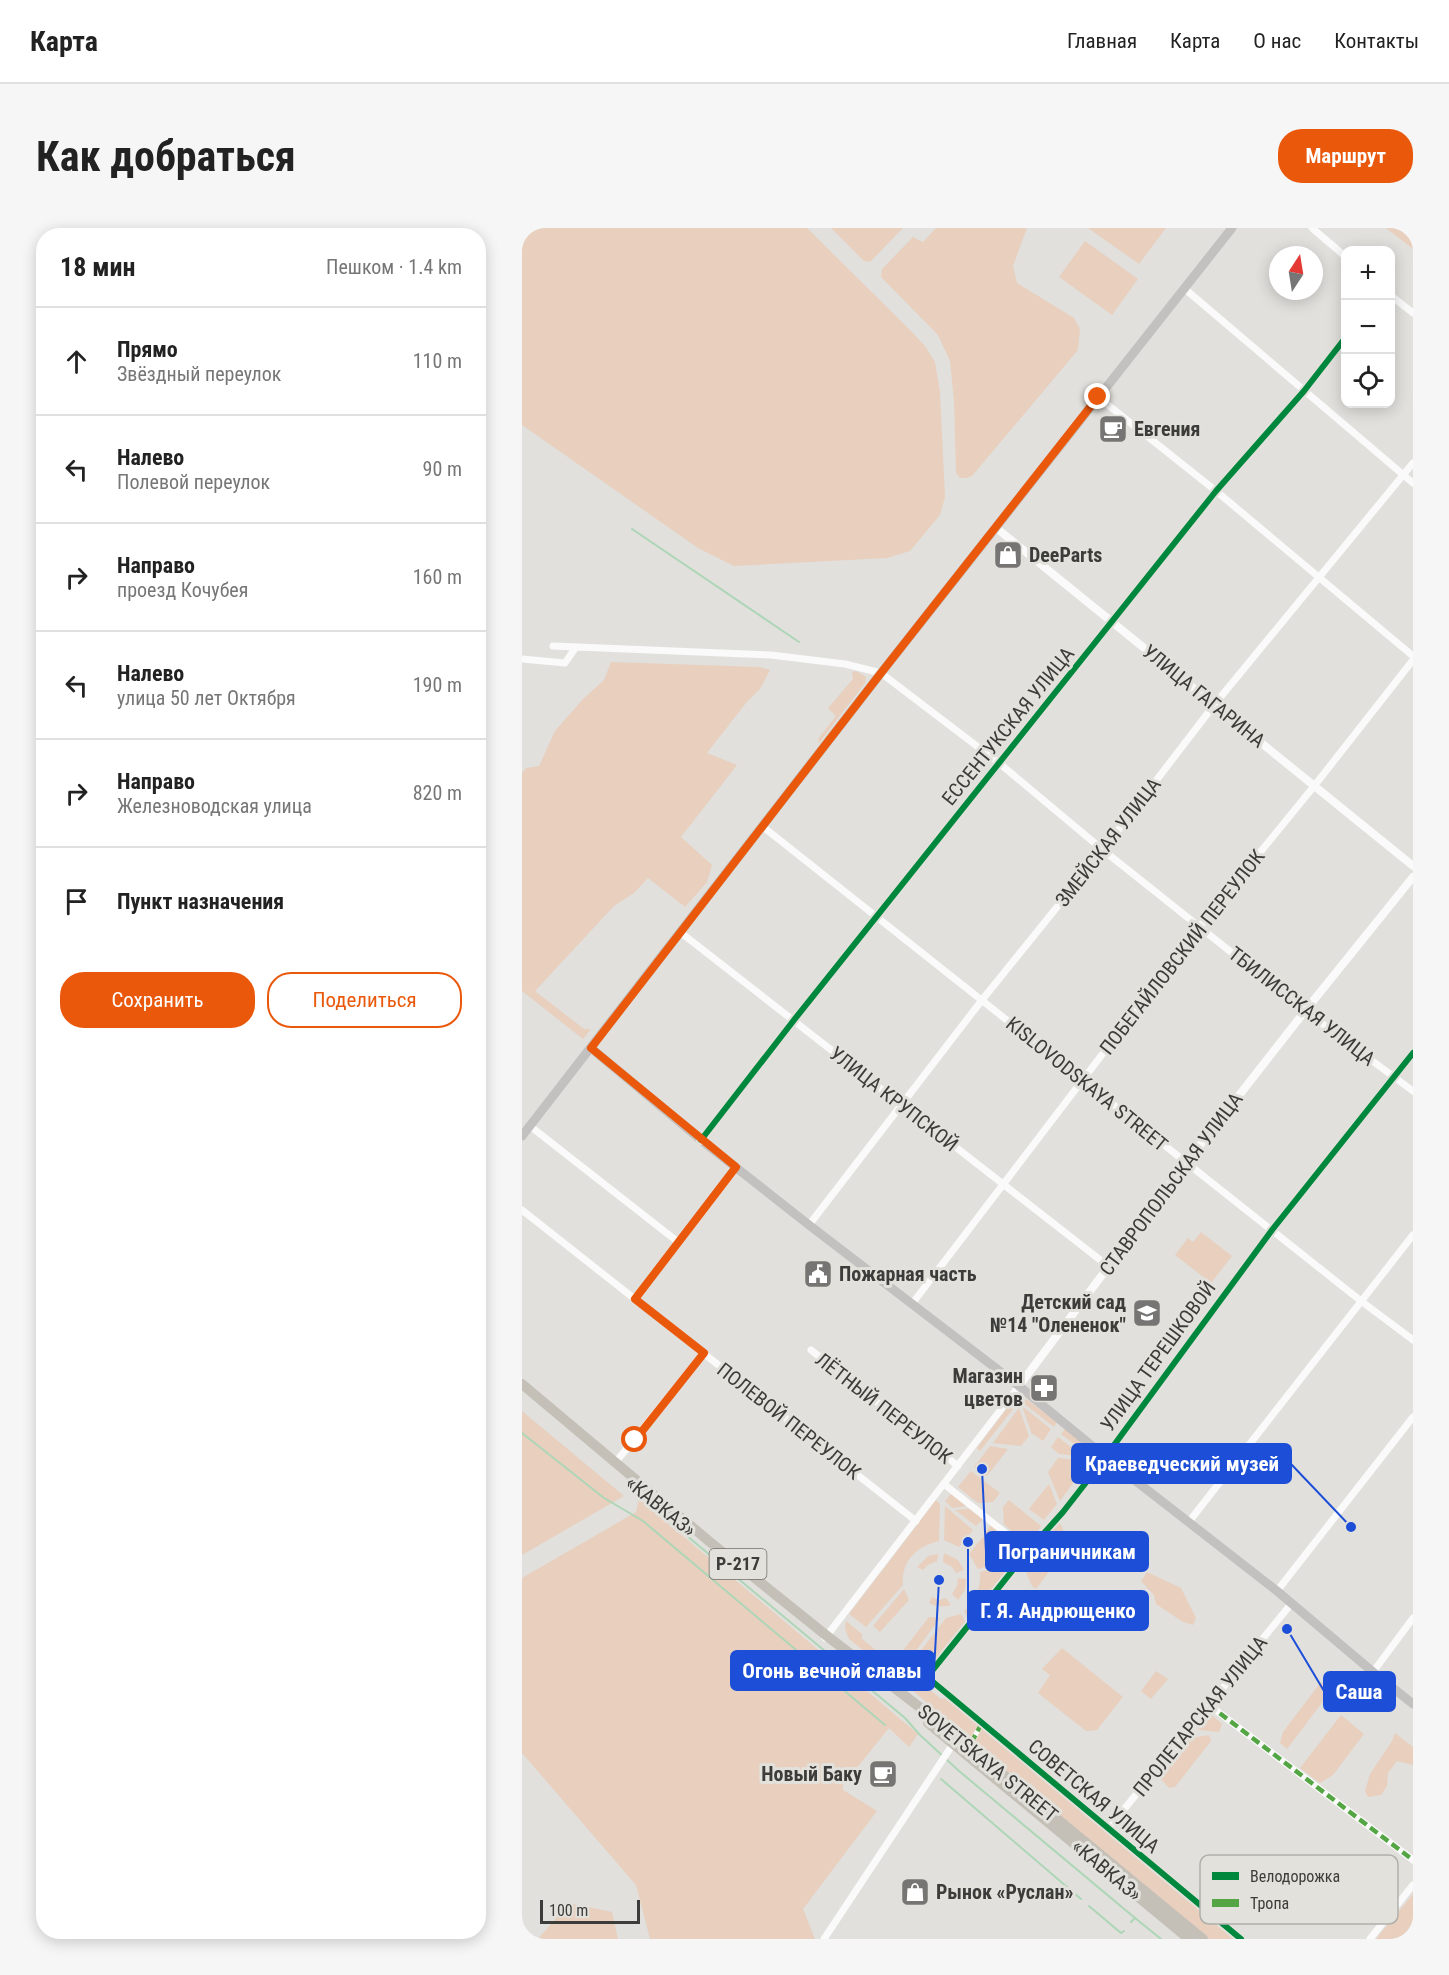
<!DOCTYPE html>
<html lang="ru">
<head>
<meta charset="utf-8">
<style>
	:root { --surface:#fff; --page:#f6f6f6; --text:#222; --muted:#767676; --line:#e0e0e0; --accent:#ea580c }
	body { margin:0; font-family:"Roboto Condensed",sans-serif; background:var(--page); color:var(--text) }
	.controls { position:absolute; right:18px; top:18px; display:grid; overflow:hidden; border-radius:12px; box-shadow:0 3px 15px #0003 }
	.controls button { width:54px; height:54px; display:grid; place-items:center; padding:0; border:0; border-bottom:2px solid var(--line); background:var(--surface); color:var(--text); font:30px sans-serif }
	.compass { position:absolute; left:747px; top:18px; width:54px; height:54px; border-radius:50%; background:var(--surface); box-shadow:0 3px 15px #0003; rotate:12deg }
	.scale { position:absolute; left:18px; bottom:15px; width:100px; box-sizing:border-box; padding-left:6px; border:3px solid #3c3c3a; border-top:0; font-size:16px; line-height:21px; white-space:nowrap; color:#3c3c3a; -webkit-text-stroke:4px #e2e1db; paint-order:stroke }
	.stop { position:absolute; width:18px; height:18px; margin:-14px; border:4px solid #ea580c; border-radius:50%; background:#fff }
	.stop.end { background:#ea580c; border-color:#fff; box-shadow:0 2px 6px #0008 }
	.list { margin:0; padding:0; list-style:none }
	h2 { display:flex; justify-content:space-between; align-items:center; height:78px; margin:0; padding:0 24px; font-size:26px }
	h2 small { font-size:20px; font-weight:400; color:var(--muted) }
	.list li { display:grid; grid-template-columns:39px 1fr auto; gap:18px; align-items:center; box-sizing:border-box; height:108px; padding:0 24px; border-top:2px solid var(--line) }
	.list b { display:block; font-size:22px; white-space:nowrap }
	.list p { margin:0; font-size:20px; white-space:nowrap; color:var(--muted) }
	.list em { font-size:20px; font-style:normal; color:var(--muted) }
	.actions { display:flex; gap:12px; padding:18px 24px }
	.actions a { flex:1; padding:14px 0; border:2px solid var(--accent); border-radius:24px; text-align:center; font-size:21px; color:var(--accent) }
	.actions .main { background:var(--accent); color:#fff }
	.icon { flex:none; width:33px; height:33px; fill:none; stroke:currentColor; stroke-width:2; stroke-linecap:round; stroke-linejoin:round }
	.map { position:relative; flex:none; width:891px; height:1711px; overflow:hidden; border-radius:24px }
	header { display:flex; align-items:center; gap:36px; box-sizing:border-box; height:84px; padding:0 30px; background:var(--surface); border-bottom:2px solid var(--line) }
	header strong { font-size:28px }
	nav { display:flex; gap:33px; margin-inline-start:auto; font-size:21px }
	.intro { display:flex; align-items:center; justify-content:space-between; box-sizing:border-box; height:144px; padding:0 36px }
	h1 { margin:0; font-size:42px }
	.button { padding:15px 27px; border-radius:24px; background:var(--accent); color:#fff; font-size:21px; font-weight:700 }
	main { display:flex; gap:36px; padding:0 36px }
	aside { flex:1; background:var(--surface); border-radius:24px; box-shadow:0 3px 15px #0003 }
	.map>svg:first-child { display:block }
	.green { fill:#e8cfbe }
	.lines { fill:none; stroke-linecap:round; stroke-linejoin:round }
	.stream { stroke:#add6b7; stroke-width:2 }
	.pedestrian { stroke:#fafafa; stroke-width:5 }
	.minor { stroke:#fafafa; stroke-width:7 }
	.tertiary { stroke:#fafafa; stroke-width:8 }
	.secondary { stroke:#c3c1bf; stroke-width:9 }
	.trunk { stroke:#c4c0b8; stroke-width:10 }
	.quiet { stroke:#54a645; stroke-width:4.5; stroke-dasharray:9 4.5; stroke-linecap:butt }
	.cycleway-casing { stroke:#e2e1db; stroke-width:10 }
	.cycleway { stroke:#00873e; stroke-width:6 }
	.route { stroke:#ea580c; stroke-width:8 }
	.labels { text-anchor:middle; stroke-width:6; stroke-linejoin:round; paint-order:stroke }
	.shield { fill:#e2e1db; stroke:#6e6e6a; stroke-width:1.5 }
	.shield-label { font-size:18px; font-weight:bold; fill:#3c3c3a }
	.poi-label { font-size:20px; font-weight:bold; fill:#3c3c3a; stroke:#e2e1db; text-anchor:start }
	.street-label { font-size:20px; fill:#3c3c3a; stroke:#e2e1db }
	.key { fill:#e2e1db; stroke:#b0b0ab; stroke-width:1.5 }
	.key-label { font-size:16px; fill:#3c3c3a }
	.leader { fill:none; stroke:#1d4ed8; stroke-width:2 }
	.callout-dot { fill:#1d4ed8; stroke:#e2e1db; stroke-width:2 }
	.callout { fill:#1d4ed8; stroke:#1d4ed8; stroke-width:2 }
	.callout-label { font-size:21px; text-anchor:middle; font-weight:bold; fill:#fff }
</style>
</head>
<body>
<header>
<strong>Карта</strong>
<nav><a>Главная</a><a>Карта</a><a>О нас</a><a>Контакты</a></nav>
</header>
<div class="intro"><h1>Как добраться</h1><a class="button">Маршрут</a></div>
<main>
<aside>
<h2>18 мин<small>Пешком · 1.4 km</small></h2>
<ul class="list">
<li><svg class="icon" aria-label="ahead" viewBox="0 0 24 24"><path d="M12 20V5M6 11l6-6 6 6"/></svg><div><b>Прямо</b><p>Звёздный переулок</p></div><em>110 m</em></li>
<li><svg class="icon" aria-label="left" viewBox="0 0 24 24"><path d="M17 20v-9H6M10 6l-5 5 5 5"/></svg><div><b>Налево</b><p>Полевой переулок</p></div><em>90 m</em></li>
<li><svg class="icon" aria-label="right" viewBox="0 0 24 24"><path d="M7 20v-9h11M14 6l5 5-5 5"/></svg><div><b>Направо</b><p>проезд Кочубея</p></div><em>160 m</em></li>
<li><svg class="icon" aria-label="left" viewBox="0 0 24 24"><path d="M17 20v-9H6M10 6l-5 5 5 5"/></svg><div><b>Налево</b><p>улица 50 лет Октября</p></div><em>190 m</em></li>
<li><svg class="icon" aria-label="right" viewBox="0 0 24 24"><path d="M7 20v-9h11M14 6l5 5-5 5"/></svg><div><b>Направо</b><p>Железноводская улица</p></div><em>820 m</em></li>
<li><svg class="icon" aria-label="arrive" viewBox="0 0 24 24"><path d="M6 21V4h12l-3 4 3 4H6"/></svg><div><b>Пункт назначения</b></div></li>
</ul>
<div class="actions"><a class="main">Сохранить</a><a>Поделиться</a></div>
</aside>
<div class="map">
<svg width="891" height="1711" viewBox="0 0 891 1711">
	<rect width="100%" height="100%" fill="#e1e0dc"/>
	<!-- green -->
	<path class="green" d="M0 0H285L386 100 403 118 413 134 418 164 423 269 418 287 388 323 365 330 212 338 176 320 0 197Z
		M309 0H381L348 34 342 33Z
		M414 0H505L491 38 495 55 552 90 558 101 556 122 450 248 444 250H438L434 245 432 173 428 133 416 107 359 49 360 41 391 9 401 14Z
		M566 0H644L617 36Z
		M864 0H891V21Z
		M563 13 616 51 590 87 537 49Z
		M89 434 237 439 248 442 238 461 224 475 185 525 215 537 159 609 190 637 185 654 163 679 126 650 112 665 92 678 13 763 62 801H69L61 811 0 763V545L4 540 17 538 33 503 61 471 82 452Z
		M334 443 344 449 343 455 297 515 296 511 314 488 306 480 331 451 330 444Z
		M679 1004 710 1028 689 1055 653 1027 666 1010 671 1014Z
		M492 1171 495 1176 458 1223 455 1220Z
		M504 1171 535 1194 532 1199 501 1175Z
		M500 1178 529 1201 521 1213 511 1206 510 1207Z
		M497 1180 507 1208 499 1218 471 1215Z
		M0 1183 102 1268 0 1327Z
		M544 1200C554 1208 569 1217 571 1230L539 1206Z
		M536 1209 562 1229 537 1226 529 1219Z
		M468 1218 486 1221 465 1248 452 1239Z
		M536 1230 567 1233 538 1273 526 1244Z
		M449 1243 478 1265 471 1274 456 1275 436 1259Z
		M527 1256 535 1276 522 1292 507 1281Z
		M430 1265 447 1278 430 1280 423 1273Z
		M117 1271 396 1506 387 1519 367 1500 321 1557V1562L355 1583 281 1681 293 1711H128L114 1657 0 1525V1350L114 1284Z
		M414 1272 418 1276 417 1313C395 1318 379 1333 381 1357L344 1399 327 1386Z
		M487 1272 519 1298 510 1312 498 1311 482 1296 481 1279Z
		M423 1278 451 1302 437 1319 422 1312Z
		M450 1280 462 1290 454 1298 433 1282Z
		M537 1293 548 1316 514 1361 510 1358 500 1335Z
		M470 1296 496 1316 497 1327 495 1331 463 1305Z
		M461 1309 490 1332 456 1341 447 1326Z
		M422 1325 436 1332 442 1342 434 1345 430 1339 421 1334Z
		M416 1326 415 1333 406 1337 401 1342 395 1339 406 1328Z
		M492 1335 447 1392 442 1383C454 1373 459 1359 458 1344Z
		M625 1344 659 1360 674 1390 671 1397 661 1394 634 1376 632 1367 619 1353Z
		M436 1350 444 1351 443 1362 436 1372 430 1366 435 1358Z
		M382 1361 387 1372 358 1404 351 1398Z
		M410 1369 417 1372 424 1370 429 1377C421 1379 415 1379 407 1375Z
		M439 1386 444 1395 403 1446 390 1434 424 1390Z
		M407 1389 418 1390 390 1428 382 1421Z
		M324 1393 341 1407 339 1410 380 1443 384 1442 419 1471 427 1469 592 1611 714 1711H687L576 1621 389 1461 327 1411 323 1400Z
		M540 1420 601 1469 604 1465 575 1502 564 1503 516 1465 528 1447 520 1441Z
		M634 1443 646 1451 629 1471 619 1463Z
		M799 1454 807 1460 805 1468 765 1521 758 1515 761 1504Z
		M686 1484 700 1496 697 1504 678 1502 674 1499Z
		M819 1487 842 1506 811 1547 798 1555 778 1540Z
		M873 1505 891 1519V1537L875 1533 866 1545 865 1558 859 1567 846 1569 843 1563 848 1546 870 1513Z
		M687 1507 689 1513 653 1559 647 1560 636 1548 664 1511Z
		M891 1666V1711H854Z
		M47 1675 90 1684 96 1711H16Z"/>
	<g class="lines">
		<!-- stream -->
		<path class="stream" d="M110 301 277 414
			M0 1205 82 1270 121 1293 363 1497
			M122 1272 383 1490 398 1507 437 1543 613 1690
			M419 1551 559 1671
			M567 1678 599 1705 602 1703
			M609 1694 613 1690 639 1711"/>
		<!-- pedestrian -->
		<path class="pedestrian" d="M449 1515 460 1495"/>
		<!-- minor -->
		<path class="minor" d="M790 0 824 29
			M663 61 891 255
			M868 67 891 85
			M576 169 694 263 891 428
			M31 418 249 427 323 436 359 445 477 535 581 622 783 783 891 863
			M0 431 43 435 54 419
			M240 598 839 1073 891 1112
			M158 704 586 1038
			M8 898 156 1014
			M179 912 272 792 694 263 782 163 824 109
			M0 982 394 1293
			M287 997 460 772 581 622 692 477 891 235
			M113 1071 215 939
			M390 1076 678 698 793 557 891 432
			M289 1122 436 1238
			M93 1235 182 1125
			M422 1256 506 1323
			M666 1295 891 1007
			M755 1363 891 1189
			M303 1410 497 1158
			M851 1444 891 1390
			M687 1477 891 1632
			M586 1601 769 1376
			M302 1711 433 1513
			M719 1711 405 1449 506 1323 541 1284 573 1243 750 1002 891 825
			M848 1711 891 1657"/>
		<!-- tertiary -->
		<path class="tertiary" d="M473 299 891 638
			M497 1158 664 935 783 783 891 649"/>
		<!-- secondary -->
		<path class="secondary" d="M69 820 179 912 287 997 497 1158 592 1236 755 1363 851 1444 891 1476
			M0 908 359 445 710 0"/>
		<!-- trunk -->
		<path class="trunk" d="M0 1156 188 1314 305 1408 426 1501 681 1711
			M406 1495 667 1711"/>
		<!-- quiet -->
		<path class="quiet" d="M687 1477 891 1632
			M449 1515 460 1495"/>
		<!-- cycleway casing -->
		<g class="cycleway-casing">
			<path id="cycleway" d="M179 912 272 792 694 263 782 163 824 109
				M719 1711 405 1449 506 1323 541 1284 573 1243 750 1002 891 825"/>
		</g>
		<!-- cycleway -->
		<use href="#cycleway" class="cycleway"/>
	</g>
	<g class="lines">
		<!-- route -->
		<path class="route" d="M113 1212 182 1125 113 1071 214 939 69 820 359 445 576 169"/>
	</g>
	<!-- icons -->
	<defs>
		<g id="cafe-square" transform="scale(1.5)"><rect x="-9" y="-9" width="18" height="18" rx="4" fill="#767573" stroke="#e2e1db"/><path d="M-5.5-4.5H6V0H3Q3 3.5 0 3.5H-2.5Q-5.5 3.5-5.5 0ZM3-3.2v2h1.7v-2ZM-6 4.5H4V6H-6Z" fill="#fff"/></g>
		<g id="shop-square" transform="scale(1.5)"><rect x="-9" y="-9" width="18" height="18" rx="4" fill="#767573" stroke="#e2e1db"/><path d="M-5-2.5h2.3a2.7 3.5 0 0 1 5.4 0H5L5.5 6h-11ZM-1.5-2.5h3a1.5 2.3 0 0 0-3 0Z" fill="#fff"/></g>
		<g id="civic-square" transform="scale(1.5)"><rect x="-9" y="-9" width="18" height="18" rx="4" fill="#767573" stroke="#e2e1db"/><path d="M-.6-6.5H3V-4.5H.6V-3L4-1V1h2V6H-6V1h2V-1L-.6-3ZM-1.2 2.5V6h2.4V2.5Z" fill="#fff"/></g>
		<g id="school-square" transform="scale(1.5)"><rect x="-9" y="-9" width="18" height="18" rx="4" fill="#767573" stroke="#e2e1db"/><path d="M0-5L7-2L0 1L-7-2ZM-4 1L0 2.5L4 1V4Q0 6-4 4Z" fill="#fff"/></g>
		<g id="pharmacy-square" transform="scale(1.5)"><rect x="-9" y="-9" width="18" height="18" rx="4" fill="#767573" stroke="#e2e1db"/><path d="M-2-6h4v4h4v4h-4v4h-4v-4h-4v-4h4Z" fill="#fff"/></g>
	</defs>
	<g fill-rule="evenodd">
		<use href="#cafe-square" x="591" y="201"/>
		<use href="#shop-square" x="486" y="327"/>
		<use href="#civic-square" x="296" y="1046"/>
		<use href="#school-square" x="625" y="1085"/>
		<use href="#pharmacy-square" x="522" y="1160"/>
		<use href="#cafe-square" x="361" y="1546"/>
		<use href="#shop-square" x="393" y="1664"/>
	</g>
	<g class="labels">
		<!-- shield labels -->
		<rect class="shield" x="187.5" y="1321" width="57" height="30" rx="4.5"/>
		<g class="shield-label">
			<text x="216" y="1342">Р-217</text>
		</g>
		<!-- poi labels -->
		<g class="poi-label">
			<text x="612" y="208">Евгения</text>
			<text x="507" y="334">DeeParts</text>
			<text x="317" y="1053">Пожарная часть</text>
			<text x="604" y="1081" text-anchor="end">Детский сад<tspan x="604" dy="23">№14 "Олененок"</tspan></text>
			<text x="501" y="1155" text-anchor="end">Магазин<tspan x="501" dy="23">цветов</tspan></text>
			<text x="340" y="1553" text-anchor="end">Новый Баку</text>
			<text x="414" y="1671">Рынок «Руслан»</text>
		</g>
		<!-- street labels -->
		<g class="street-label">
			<text transform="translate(682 468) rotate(39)" y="7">УЛИЦА ГАГАРИНА</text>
			<text transform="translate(486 498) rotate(-51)" y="7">ЕССЕНТУКСКАЯ УЛИЦА</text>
			<text transform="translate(586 614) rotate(-52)" y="7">ЗМЕЙСКАЯ УЛИЦА</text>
			<text transform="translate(660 724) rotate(-52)" y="7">ПОБЕГАЙЛОВСКИЙ ПЕРЕУЛОК</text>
			<text transform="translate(780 778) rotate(38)" y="7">ТБИЛИССКАЯ УЛИЦА</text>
			<text transform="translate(565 856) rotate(39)" y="7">KISLOVODSKAYA STREET</text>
			<text transform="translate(372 871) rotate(38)" y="7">УЛИЦА КРУПСКОЙ</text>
			<text transform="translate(649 956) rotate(-53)" y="7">СТАВРОПОЛЬСКАЯ УЛИЦА</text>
			<text transform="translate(636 1128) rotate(-54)" y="7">УЛИЦА ТЕРЕШКОВОЙ</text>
			<text transform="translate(362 1180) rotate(38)" y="7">ЛЁТНЫЙ ПЕРЕУЛОК</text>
			<text transform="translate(267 1193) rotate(38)" y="7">ПОЛЕВОЙ ПЕРЕУЛОК</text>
			<text transform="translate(139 1278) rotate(39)" y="7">«КАВКАЗ»</text>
			<text transform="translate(678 1488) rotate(-51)" y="7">ПРОЛЕТАРСКАЯ УЛИЦА</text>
			<text transform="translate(466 1535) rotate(39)" y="7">SOVETSKAYA STREET</text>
			<text transform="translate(572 1568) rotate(40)" y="7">СОВЕТСКАЯ УЛИЦА</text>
			<text transform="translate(585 1642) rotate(40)" y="7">«КАВКАЗ»</text>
		</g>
	</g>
	<!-- legend -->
	<rect x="678" y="1627" width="198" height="69" rx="9" class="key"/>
	<rect x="690" y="1644" width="27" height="8" fill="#00873e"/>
	<rect x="690" y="1671" width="27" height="8" fill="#54a645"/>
	<g class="key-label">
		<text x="728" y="1654">Велодорожка</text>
		<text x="728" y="1681">Тропа</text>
	</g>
	<!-- callouts -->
	<path class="leader" d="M829 1299L769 1236M460 1241L464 1324M446 1314L446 1383M417 1352L412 1443M765 1401L802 1463"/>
	<g class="callout-dot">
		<circle cx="829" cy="1299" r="6"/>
		<circle cx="460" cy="1241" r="6"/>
		<circle cx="446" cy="1314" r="6"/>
		<circle cx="417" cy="1352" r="6"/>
		<circle cx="765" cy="1401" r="6"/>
	</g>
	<g class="callout">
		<rect x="550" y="1216" width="219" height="39" rx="6"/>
		<rect x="464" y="1304" width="162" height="39" rx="6"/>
		<rect x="446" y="1363" width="180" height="39" rx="6"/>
		<rect x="209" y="1423" width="203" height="39" rx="6"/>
		<rect x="802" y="1444" width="71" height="39" rx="6"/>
	</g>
	<g class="callout-label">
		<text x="660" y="1243">Краеведческий музей</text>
		<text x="545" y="1331">Пограничникам</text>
		<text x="536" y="1390">Г. Я. Андрющенко</text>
		<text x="310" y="1450">Огонь вечной славы</text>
		<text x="837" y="1471">Саша</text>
	</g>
</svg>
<div class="controls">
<button>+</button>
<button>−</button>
<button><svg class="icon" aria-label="locate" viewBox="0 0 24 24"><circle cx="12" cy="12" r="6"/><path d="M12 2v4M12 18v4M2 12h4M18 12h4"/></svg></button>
</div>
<svg class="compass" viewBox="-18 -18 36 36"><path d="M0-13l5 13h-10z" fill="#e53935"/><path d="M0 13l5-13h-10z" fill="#767676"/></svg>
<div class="scale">100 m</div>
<div class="stop" style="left:113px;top:1212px"></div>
<div class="stop end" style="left:576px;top:169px"></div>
</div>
</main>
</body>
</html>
